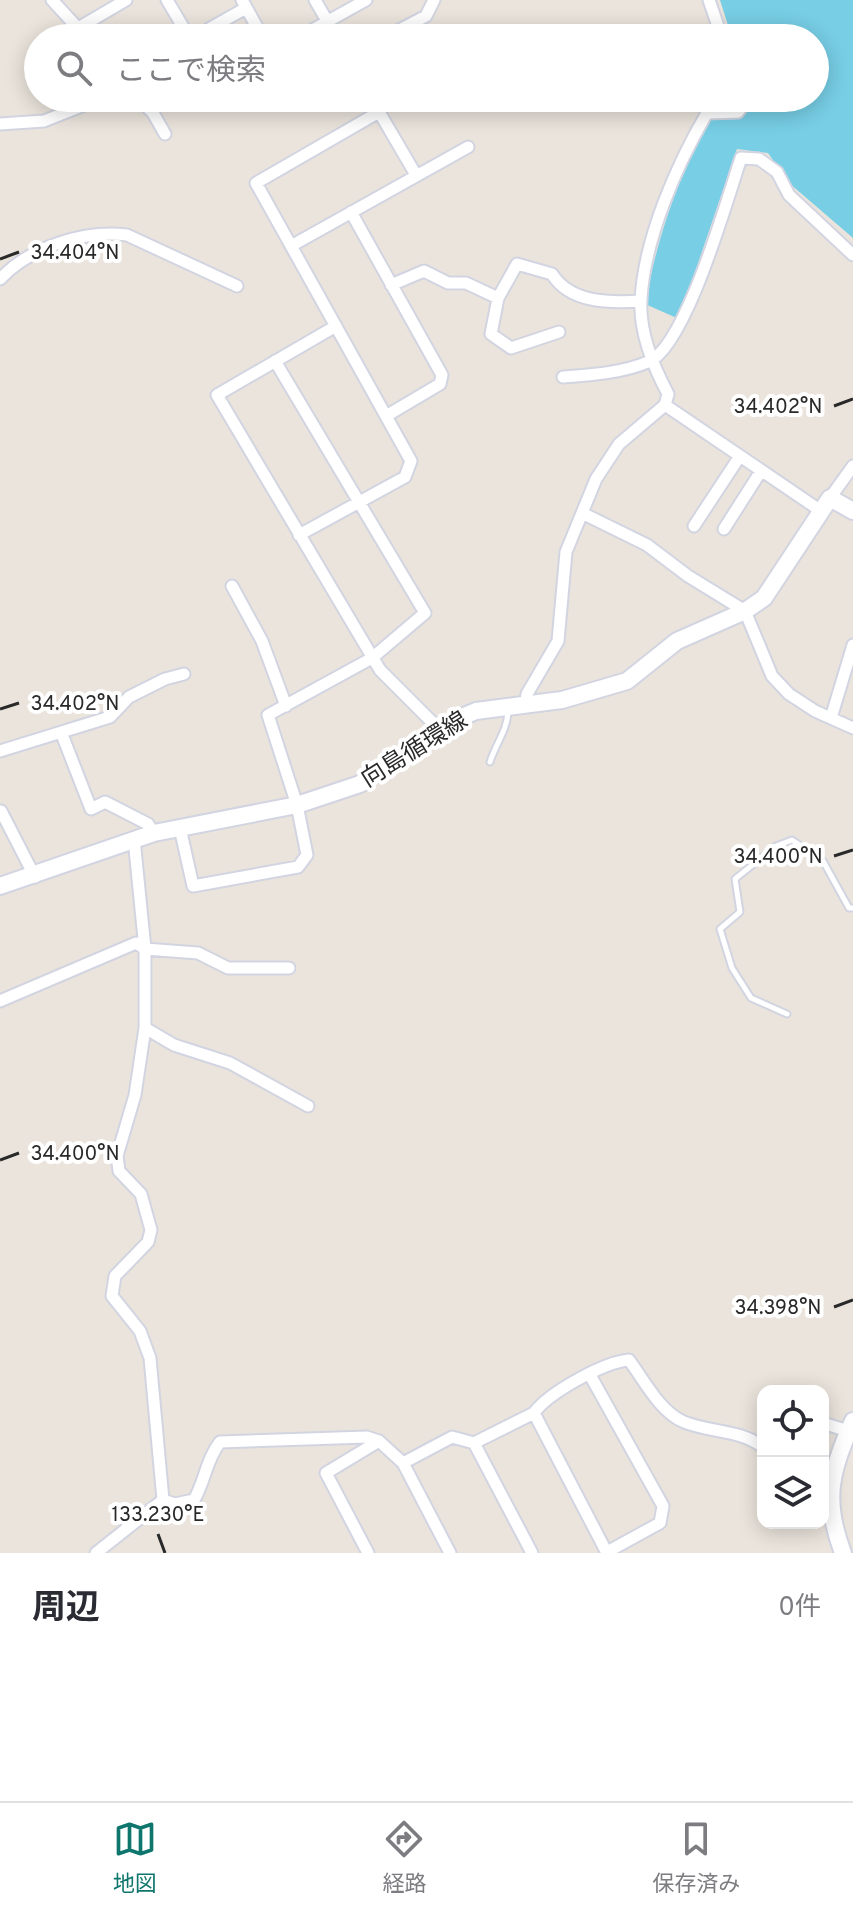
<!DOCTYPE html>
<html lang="ja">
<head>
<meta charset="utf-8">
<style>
	:root { --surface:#fff; --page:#f7f7f7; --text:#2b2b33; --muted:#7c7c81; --line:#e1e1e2; --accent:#0f766e }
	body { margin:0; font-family:Overpass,"Noto Sans JP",sans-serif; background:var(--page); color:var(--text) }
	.controls { position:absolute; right:24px; bottom:24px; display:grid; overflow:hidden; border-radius:16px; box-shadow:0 4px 20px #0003 }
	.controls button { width:72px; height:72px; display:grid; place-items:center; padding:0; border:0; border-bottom:2px solid var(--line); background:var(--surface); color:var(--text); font:40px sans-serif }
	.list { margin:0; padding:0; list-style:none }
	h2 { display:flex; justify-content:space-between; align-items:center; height:104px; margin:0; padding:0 32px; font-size:34px }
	h2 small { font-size:26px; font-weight:400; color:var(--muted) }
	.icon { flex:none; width:44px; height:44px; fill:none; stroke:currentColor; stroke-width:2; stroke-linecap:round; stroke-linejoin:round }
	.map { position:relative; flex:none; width:853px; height:1553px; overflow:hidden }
	.search { position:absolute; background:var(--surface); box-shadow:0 4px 20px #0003; left:24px; right:24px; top:24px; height:88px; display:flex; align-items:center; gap:20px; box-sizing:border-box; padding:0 28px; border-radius:44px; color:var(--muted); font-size:30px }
	.sheet { height:248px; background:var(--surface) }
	nav { display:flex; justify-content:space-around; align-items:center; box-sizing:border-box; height:112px; border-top:2px solid var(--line); background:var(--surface); font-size:22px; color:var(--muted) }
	nav a { display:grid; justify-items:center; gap:4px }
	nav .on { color:var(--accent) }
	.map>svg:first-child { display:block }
	.water { fill:#77cee5 }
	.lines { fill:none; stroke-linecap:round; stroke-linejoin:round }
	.service-casing { stroke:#d2d5e1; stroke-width:9 }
	.minor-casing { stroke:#d2d5e1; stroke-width:15 }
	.secondary-casing { stroke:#d2d5e1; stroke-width:20 }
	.service { stroke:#fff; stroke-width:5 }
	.minor { stroke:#fff; stroke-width:11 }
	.secondary { stroke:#fff; stroke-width:16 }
	.ticks { fill:none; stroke:#292929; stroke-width:3 }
	.labels { text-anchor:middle; stroke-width:8; stroke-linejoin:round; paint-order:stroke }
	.street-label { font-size:24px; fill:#292929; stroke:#fff }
	.ticks-label { font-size:20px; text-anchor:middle; fill:#292929; stroke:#fff; stroke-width:8; stroke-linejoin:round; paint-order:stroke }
</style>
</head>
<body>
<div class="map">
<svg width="853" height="1553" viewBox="0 0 853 1553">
	<rect width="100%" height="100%" fill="#eae4dc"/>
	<!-- water -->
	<path class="water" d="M720 0H853V238L789 183 768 153 737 149 679 319 645 304C657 238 678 176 711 117H743L751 98H815V38H732Z"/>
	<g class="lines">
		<!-- service casing -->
		<g class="service-casing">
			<path id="service" d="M490 762C496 743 507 731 508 712
				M787 1014 751 998 732 968 720 929 740 912 735 879 776 846 792 840 823 861 849 908H853"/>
		</g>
		<!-- minor casing -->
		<g class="minor-casing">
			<path id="minor" d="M52 0 87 38
				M167 0 186 32 200 34 246 8
				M242 0 263 38
				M315 0 337 38
				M709 0 722 38
				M80 27 126 0
				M298 38 366 0
				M384 38 426 16 434 0
				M138 98 153 113 165 134
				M371 98 416 175
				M702 98 707 113
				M0 124 44 121 102 98
				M351 212 442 375 440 384 386 416
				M291 246 468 147
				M0 279C30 247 84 230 127 235L237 286
				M391 285 424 271 448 283H466L498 298
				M336 326 217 395 380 670 440 730
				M559 332 511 348 491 334 498 298 517 264 552 274C570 303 609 303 641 301
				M563 377C590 375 622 373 648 362 686 347 727 199 741 158L759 159 777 172 789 195 853 255
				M665 405 821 511
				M830 498 853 466
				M582 513 647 545 688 576 745 611 772 676 789 694 815 711 853 728
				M694 526 740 456
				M724 529 761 471
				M299 535 405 477 411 461 256 183 379 112
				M232 586 262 641 286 706
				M526 704 527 694 558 641 566 552 596 479 619 444 665 405 668 394C653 366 639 332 641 300 644 239 677 164 707 113L738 112 744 104 743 98
				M831 718 853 645
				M61 732 91 809 105 802 148 824 154 833
				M0 751 110 717 129 697 165 679 184 674
				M1 811 35 877
				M180 828 193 886 298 867 307 855 297 805 268 715 372 658 425 613 275 361
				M134 839 145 949V1028L135 1095 117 1156 119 1171 141 1194 151 1230 148 1242 115 1276 112 1296 140 1331 150 1358 163 1500 175 1504 194 1500C205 1481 206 1460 220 1442L367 1437 379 1441
				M0 1001 136 943 145 949 198 953 228 968H289
				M145 1028 174 1045 230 1063 308 1106
				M590 1375 663 1506 660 1523 607 1552
				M823 1423 848 1431
				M474 1443 534 1413
				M403 1463 452 1437 474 1443 532 1553
				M96 1553 163 1500
				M368 1553 326 1473 379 1441 403 1463 450 1553
				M607 1553 534 1413C548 1393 604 1362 629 1360 644 1380 660 1412 684 1422 711 1433 739 1429 763 1447"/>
		</g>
		<!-- secondary casing -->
		<g class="secondary-casing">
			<path id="secondary" d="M0 886 154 833 297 805 360 784 457 719 476 711 562 700 627 681 677 641 745 611 764 598 830 498 853 511
				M843 1553C823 1501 830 1471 853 1421"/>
		</g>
		<!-- service -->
		<use href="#service" class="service"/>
		<!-- minor -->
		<use href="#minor" class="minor"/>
		<!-- secondary -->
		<use href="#secondary" class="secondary"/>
	</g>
	<!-- ticks -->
	<path class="ticks" d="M0 259 19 252M834 406 853 399M0 709 19 703M834 856 853 850M0 1160 19 1153M834 1307 853 1300M158 1534 165 1553"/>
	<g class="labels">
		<!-- street labels -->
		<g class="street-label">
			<text transform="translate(414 749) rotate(-32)" y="8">向島循環線</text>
		</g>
	</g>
	<g class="ticks-label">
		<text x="75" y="259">34.404°N</text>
		<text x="778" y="413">34.402°N</text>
		<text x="75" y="710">34.402°N</text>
		<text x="778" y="863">34.400°N</text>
		<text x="75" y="1160">34.400°N</text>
		<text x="778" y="1314">34.398°N</text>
		<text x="158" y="1521">133.230°E</text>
	</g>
</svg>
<div class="controls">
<button><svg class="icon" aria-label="locate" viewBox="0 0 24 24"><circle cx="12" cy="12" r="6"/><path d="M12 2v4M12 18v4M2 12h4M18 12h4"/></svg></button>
<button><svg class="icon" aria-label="layers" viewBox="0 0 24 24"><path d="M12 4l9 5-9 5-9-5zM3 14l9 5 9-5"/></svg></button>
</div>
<div class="search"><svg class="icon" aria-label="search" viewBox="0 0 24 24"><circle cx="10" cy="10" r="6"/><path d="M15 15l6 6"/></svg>ここで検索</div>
</div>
<section class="sheet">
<h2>周辺<small>0件</small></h2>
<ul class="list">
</ul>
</section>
<nav>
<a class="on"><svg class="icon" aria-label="map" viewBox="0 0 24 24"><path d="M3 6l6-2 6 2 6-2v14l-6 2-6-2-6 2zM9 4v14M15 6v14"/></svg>地図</a>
<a><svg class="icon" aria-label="directions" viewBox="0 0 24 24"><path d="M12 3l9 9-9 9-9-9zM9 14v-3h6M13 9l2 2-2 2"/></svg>経路</a>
<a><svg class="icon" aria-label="saved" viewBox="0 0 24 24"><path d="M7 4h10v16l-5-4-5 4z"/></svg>保存済み</a>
</nav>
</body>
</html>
